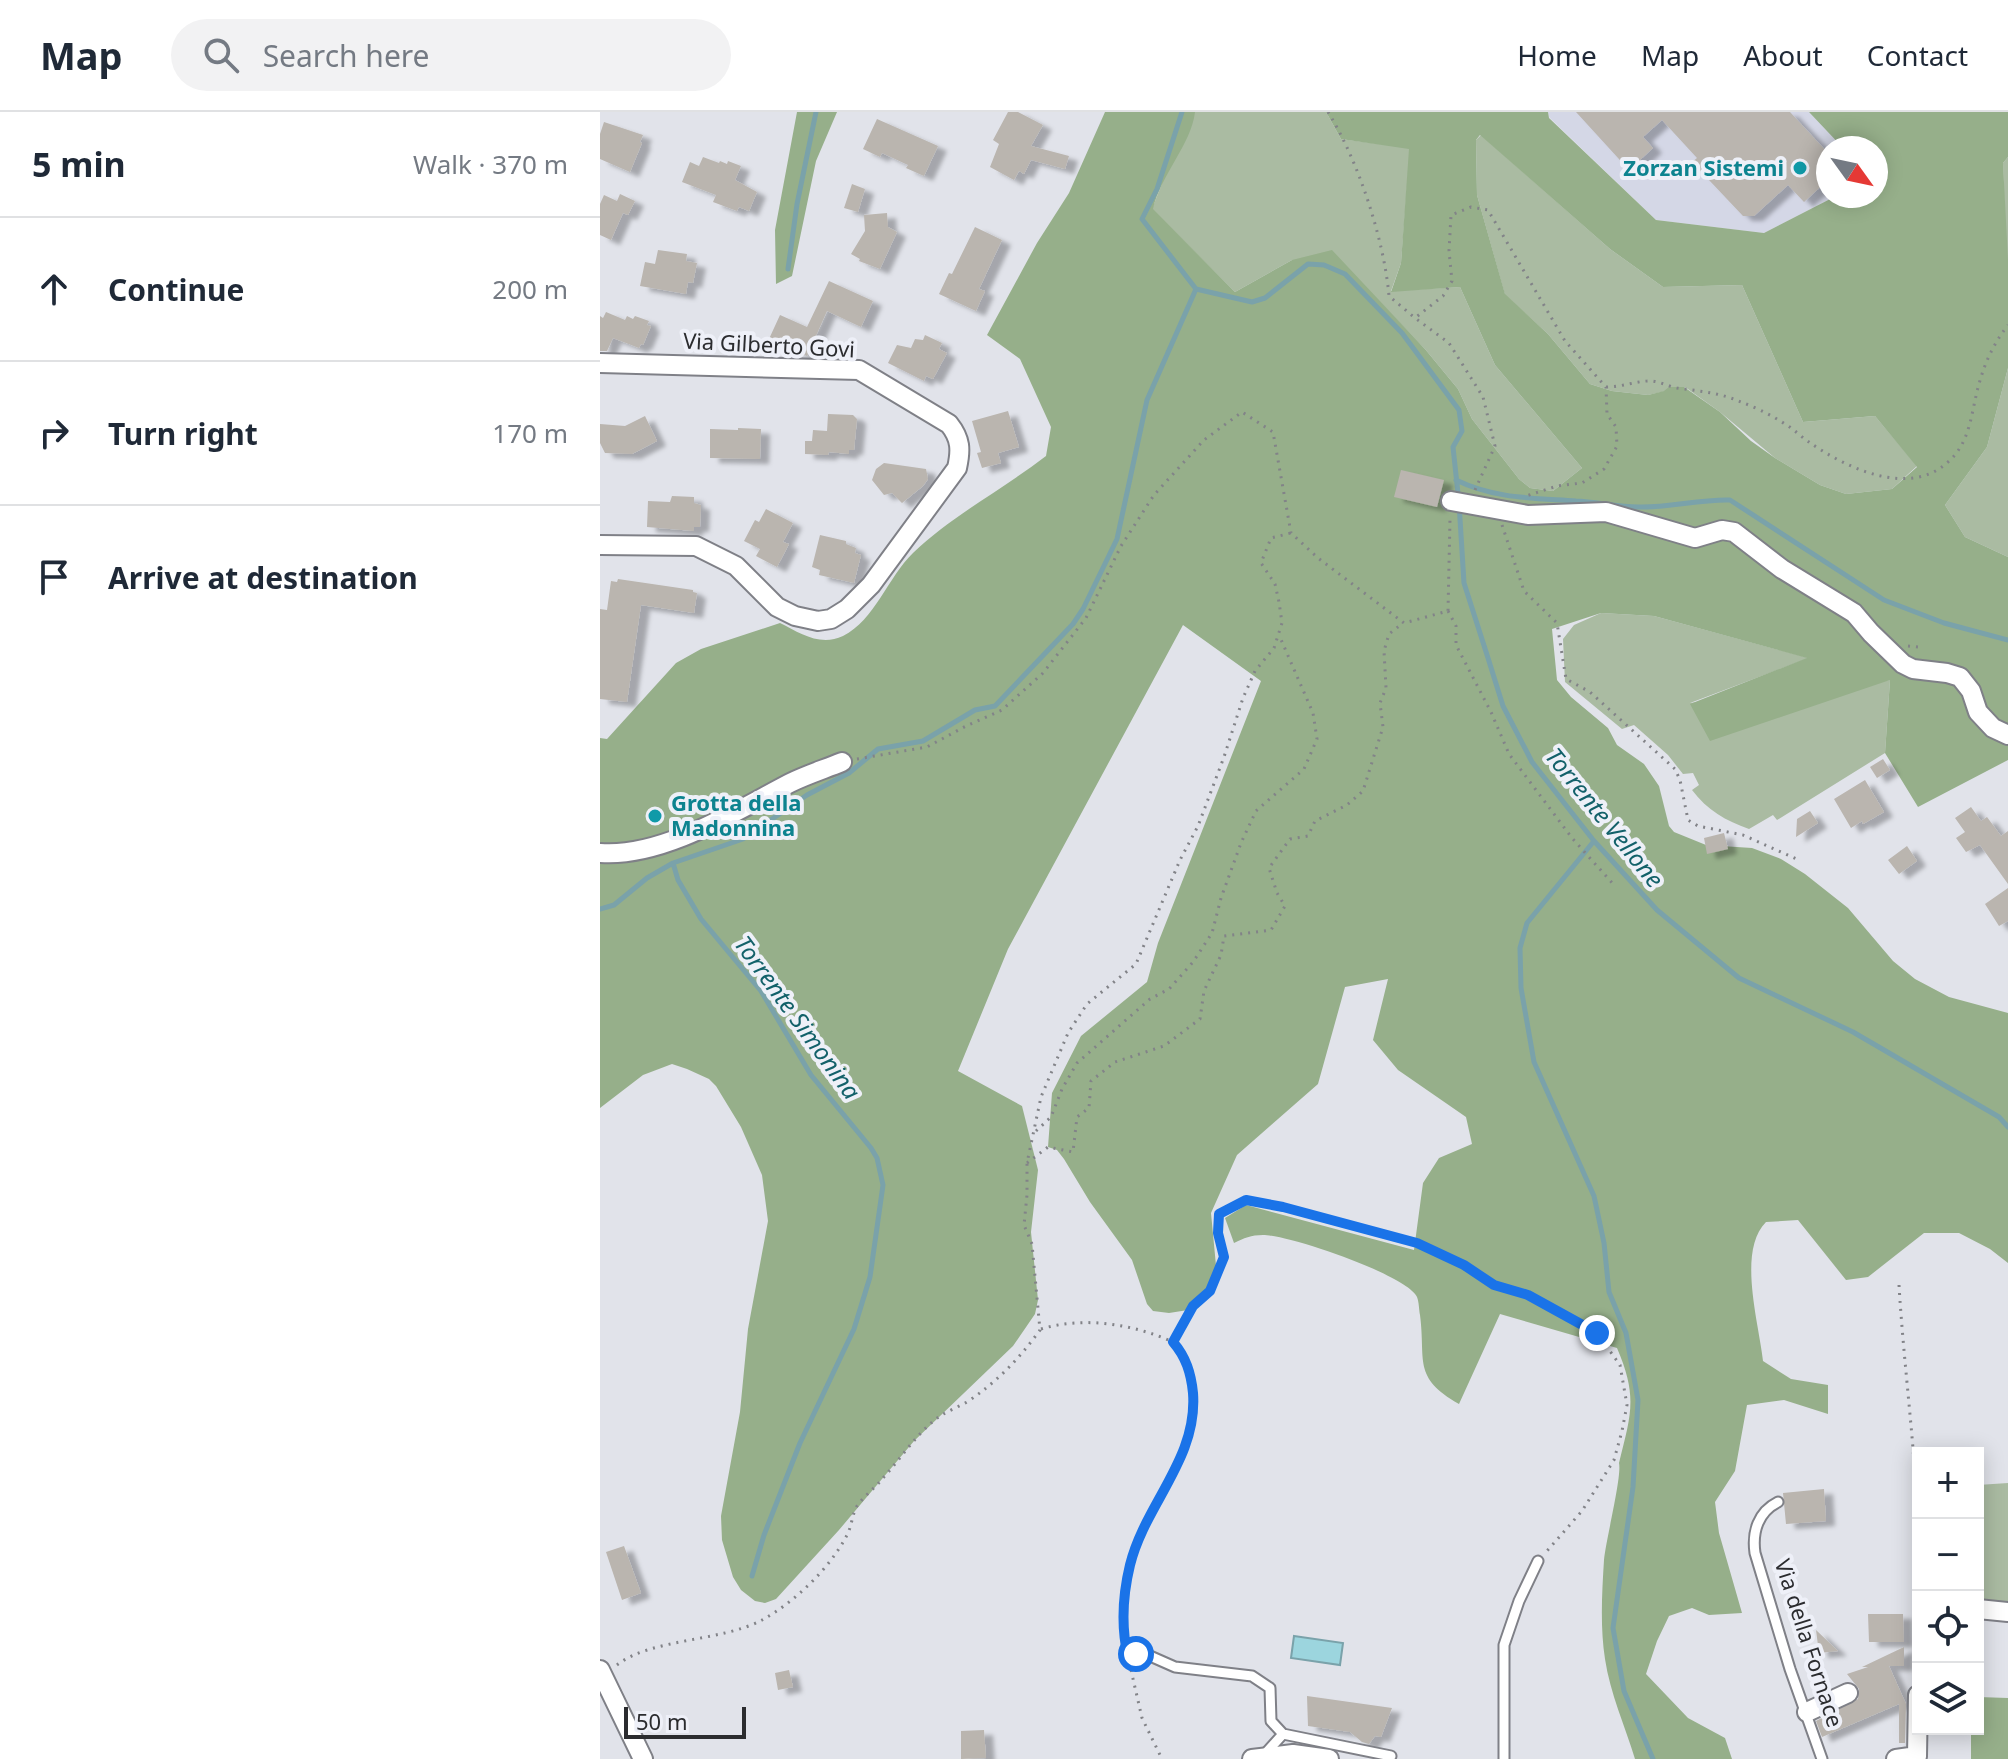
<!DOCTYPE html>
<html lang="en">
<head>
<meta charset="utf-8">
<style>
	:root { --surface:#fff; --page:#f2f2f3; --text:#1f2937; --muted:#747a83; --line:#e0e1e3 }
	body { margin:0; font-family:"Noto Sans",sans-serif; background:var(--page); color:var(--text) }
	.controls { position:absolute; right:24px; bottom:24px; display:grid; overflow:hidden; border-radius:0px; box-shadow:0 4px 20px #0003 }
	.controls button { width:72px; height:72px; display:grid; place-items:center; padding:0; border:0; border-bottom:2px solid var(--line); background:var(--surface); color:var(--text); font:40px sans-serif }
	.compass { position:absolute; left:1216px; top:24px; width:72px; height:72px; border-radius:50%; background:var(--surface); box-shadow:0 4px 20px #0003; rotate:123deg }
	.scale { position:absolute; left:24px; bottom:20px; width:122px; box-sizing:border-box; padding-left:8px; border:4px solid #2b2c2f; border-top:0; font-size:22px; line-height:28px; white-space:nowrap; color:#2b2c2f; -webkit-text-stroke:6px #eef0f8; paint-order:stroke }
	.stop { position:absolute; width:24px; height:24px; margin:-18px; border:6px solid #1a73e8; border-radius:50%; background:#fff }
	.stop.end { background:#1a73e8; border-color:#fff; box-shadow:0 2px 8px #0008 }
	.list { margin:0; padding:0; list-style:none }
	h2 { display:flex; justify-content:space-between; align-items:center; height:104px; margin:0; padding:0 32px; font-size:34px }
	h2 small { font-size:26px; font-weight:400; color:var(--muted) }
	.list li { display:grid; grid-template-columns:52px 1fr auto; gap:24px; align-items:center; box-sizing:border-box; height:144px; padding:0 32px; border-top:2px solid var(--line) }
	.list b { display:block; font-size:30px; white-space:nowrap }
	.list em { font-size:26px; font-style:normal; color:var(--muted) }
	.icon { flex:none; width:44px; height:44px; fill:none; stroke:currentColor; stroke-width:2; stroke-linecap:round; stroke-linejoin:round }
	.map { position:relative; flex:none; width:1408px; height:1647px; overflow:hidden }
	header { display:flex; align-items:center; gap:48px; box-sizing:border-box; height:112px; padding:0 40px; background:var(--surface); border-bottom:2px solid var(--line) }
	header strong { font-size:38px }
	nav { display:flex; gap:44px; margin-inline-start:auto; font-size:28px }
	.search { width:560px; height:72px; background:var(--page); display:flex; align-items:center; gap:20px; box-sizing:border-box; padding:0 28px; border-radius:44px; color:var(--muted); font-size:30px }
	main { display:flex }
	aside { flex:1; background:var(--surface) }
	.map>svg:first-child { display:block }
	.built { fill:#d4d7e6 }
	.green { fill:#aabba2 }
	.forest { fill:#96af8a; fill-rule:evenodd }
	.water { fill:#9cd5de; stroke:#7aa2aa; stroke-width:2 }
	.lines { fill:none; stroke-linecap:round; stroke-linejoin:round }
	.stream { stroke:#7aa2aa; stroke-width:5 }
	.building { fill:#bab5af; filter:url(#shadow) }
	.lane-casing { stroke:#7f8087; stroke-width:13 }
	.street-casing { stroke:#7f8087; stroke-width:22 }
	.path { stroke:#828388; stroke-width:3; stroke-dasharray:2 6; stroke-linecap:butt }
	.lane { stroke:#fff; stroke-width:9 }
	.street { stroke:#fff; stroke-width:18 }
	.route { stroke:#1a73e8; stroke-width:10 }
	.culture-dot { fill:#0f9aa8; stroke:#eef0f8; stroke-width:3 }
	.labels { text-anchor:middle; stroke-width:8; stroke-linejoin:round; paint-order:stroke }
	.culture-label { font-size:22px; font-weight:bold; fill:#0d838f; stroke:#eef0f8; text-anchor:end }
	.street-label { font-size:22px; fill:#2b2c2f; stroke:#eef0f8 }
	.water-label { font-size:24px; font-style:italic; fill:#13616a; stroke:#eef0f8 }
</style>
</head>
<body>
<header>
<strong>Map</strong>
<div class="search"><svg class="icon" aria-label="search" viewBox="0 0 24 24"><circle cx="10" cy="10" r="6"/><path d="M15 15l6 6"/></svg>Search here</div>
<nav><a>Home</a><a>Map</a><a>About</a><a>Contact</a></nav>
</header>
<main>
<aside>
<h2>5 min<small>Walk · 370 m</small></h2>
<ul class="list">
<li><svg class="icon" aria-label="ahead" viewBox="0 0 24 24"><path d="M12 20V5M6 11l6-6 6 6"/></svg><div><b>Continue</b></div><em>200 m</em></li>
<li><svg class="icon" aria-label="right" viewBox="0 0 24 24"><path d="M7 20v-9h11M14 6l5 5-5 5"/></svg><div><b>Turn right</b></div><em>170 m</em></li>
<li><svg class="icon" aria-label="arrive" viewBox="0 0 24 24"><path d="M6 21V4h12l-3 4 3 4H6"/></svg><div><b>Arrive at destination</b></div></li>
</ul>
</aside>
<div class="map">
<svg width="1408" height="1647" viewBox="0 0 1408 1647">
	<defs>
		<filter id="shadow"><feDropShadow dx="9" dy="5" stdDeviation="2" flood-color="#0004"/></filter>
	</defs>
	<rect width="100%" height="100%" fill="#e1e3ea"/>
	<!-- built -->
	<path class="built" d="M948 0H1209L1243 36H1228V84H1236L1164 121 1056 108 949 5Z"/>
	<!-- green -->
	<path class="green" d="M590 0H726L741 27 810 36 801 151 791 179 860 175 895 253 982 356 953 379 930 376 919 367 872 307 858 277 825 237 775 185 692 148 635 180 552 97Z
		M881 23 1010 137 1063 175 1142 173 1203 310 1275 304 1317 354 1292 377 1246 382 1220 373 1175 346 1120 300 1085 275 1048 283 1012 279 990 272 948 222 905 183 877 83 876 28Z
		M1408 45V148L1406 149 1403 51Z
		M1408 256V445L1365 425 1345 393 1387 335Z
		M1001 501 1054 504 1209 546 1090 591 1290 568 1285 641 1177 708 1173 703 1149 717C1126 709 1107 698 1092 678L1099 673 1093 661 1083 662 1068 643 1034 613 1022 617 965 570 963 527 974 513Z
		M1408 1371V1491L1378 1489V1373Z"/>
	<!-- forest -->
	<path class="forest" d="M197 0H237L216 49 192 164 176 172 175 118Z
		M505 0H595C591 33 561 62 553 97L635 180 692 148 732 138 825 237 858 277 872 307 919 367 930 376 953 379 982 356 895 253 860 175 791 180 801 151 809 37 741 27 726 0H948L949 6 1056 108 1164 121 1236 84H1276V36H1243L1209 0H1408V45L1403 51 1408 148V256L1387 335 1345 393 1365 425 1408 445V648L1318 695 1285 641 1290 568 1110 629 1090 592 1207 546 1054 504 1001 501 952 517 957 568 971 585 1008 616 1017 633 1044 652 1059 674 1069 714 1074 720 1106 733 1152 736 1181 747 1205 762 1248 796 1293 849 1315 867 1349 885 1408 901V1151L1390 1137 1359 1121H1324L1268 1165 1246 1168 1198 1108 1166 1110C1137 1139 1159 1211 1163 1249L1191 1267 1228 1273V1302L1184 1288 1147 1293 1135 1359 1115 1390 1119 1421 1142 1501 1109 1503 1092 1496 1069 1504 1057 1529 1046 1562 1088 1606 1125 1626 1132 1647H1035C1025 1614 1010 1581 1005 1547 1000 1515 1002 1480 1004 1448 1006 1427 1022 1365 1019 1351 1031 1302 1038 1285 1017 1236L900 1202 859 1292C812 1265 826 1249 820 1203 819 1198 819 1190 817 1185 807 1163 689 1123 663 1123 651 1123 644 1126 634 1131L625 1106 646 1093 814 1138 823 1071 839 1046 872 1032 866 1005 798 958 773 928 788 867 745 875 718 972 637 1043 611 1101 617 1164 610 1179 588 1198 569 1201 553 1199 547 1192 532 1148 490 1090 464 1047 457 1038 448 1035 452 981 481 924 547 870 558 831 661 569 583 513 408 837 358 959 422 994 438 1058 431 1120 438 1188 435 1202 413 1234 314 1329 239 1418 176 1487 165 1491 155 1489 141 1478 133 1465 122 1428 121 1404 140 1300 148 1217 168 1109 162 1063 141 1015 116 974 109 967 87 957 72 952 43 963 0 996V626L7 627 76 551 101 537 180 511C200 521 220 535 243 524 275 508 288 465 313 441 353 403 403 377 446 344L451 315 420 247 387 223 437 131 469 81ZM880 23 1010 137 1063 175 1142 173 1203 310 1275 304 1317 355 1292 377 1246 382 1220 373 1175 346 1151 329 1120 300 1084 275H1069L1064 279 1048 283 1012 279 990 272 948 222 905 182 877 83 876 28Z
		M1378 1585 1408 1586V1647H1371V1617H1378Z"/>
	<!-- water -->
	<path class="water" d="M694 1524 743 1531 740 1553 691 1546Z"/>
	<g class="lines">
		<!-- stream -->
		<path class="stream" d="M582 0 557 77 542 107 596 177 652 190 665 186 708 152 724 153 745 162 802 221 859 298 862 319 853 335 859 391 864 471 888 546 903 594 932 650 994 729 1057 798 1139 866 1253 920 1399 1005 1408 1015
			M188 157 197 92 216 0
			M856 368C895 387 934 386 976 389 997 390 1018 395 1038 395 1069 396 1099 387 1130 388L1284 488 1344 511 1408 528
			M994 729 927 811 920 836 921 876 934 950 994 1084 1004 1131 1009 1180 1026 1221 1038 1288 1033 1375 1013 1516 1024 1579 1053 1647
			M0 797 14 793 47 766 73 751
			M152 1464 164 1423 200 1331 254 1217 270 1165 283 1073 277 1046 271 1036 211 963 161 879 101 807 78 768 73 751 143 727 207 683 249 661 278 637 323 629 375 598 395 594 473 512 483 497 517 427 547 288 596 177"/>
	</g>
	<!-- building -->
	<path class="building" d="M408 0H418L443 13 431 34 469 44 465 57 431 48 424 62 419 59 414 68 390 55 399 32 393 28Z
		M976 0H1190L1228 41V68L1204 90 1188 73 1154 104H1143L1092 50 1097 46 1062 8 1043 25 1053 36 1029 58Z
		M277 7 338 34 324 64 306 56 308 53 282 41 280 45 263 37Z
		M4 10 43 23 40 30 42 31 30 60 0 47V22Z
		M103 45 119 51 120 49 127 52 128 49 141 54 135 68 157 80 149 99 139 95 137 99 113 90 116 83 82 70 90 50 99 54Z
		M252 72 265 77 258 100 244 96Z
		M20 82 35 89 28 103 23 101 11 128 0 123V92L4 83 17 89Z
		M287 101 288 115 297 120 280 157 259 149 260 147 251 142 265 119 264 103Z
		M375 115 402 128 379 177 385 179 376 199 339 182 349 161 352 162Z
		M58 138 87 142 86 149 97 151 93 171 88 170 86 182 40 174 45 150 55 152Z
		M229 169 273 189 261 215 227 199 207 244 169 227 180 203 207 215Z
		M6 200 25 208 27 204 33 207 35 204 49 209 47 213 51 214 43 233 41 232 39 236 13 226 7 239H0V204L3 206Z
		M325 223 342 231 339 237 347 241 333 267 326 264 324 269 288 251 297 233 311 236 315 227 323 228Z
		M408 299 419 335 398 341 401 351 382 356 377 341 381 340 372 309Z
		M228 302 253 303 257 307 254 338H249V342L229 340 228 343 205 342V329H212L213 318 227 319Z
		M45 304 57 329 32 342 5 341 0 331V312L25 314Z
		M138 316 161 317 160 347 110 346V317L138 318Z
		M284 351 326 357 328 367 323 374 302 391 292 381 284 383 272 368 276 357Z
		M801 358 844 368 837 395 794 385Z
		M72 384 94 385V391L101 393 100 415H94V419L47 415 48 389 70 390Z
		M166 397 193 411 183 430 189 432 177 455 156 444 160 437 144 429 155 408 159 410Z
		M220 423 246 429V432L256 436 255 441 261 443 254 471 219 463 220 458 212 455Z
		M18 467 93 478V480L97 481 94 501 41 493 27 590 0 587V497L7 498 11 469 17 470Z
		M1283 647 1290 658 1277 666 1270 655Z
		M1265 668 1284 700 1263 712 1262 709 1251 716 1234 687Z
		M1371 695 1381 709 1387 705 1401 724 1408 719V772L1380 733 1366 740 1356 726 1365 720 1355 706Z
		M1210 699 1218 711 1196 725 1197 707Z
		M1124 721 1128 737 1107 742 1104 726Z
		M1307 734 1317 749 1299 762 1288 748Z
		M1408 776V809L1399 814 1385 792Z
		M1224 1377 1226 1409 1186 1412 1183 1381Z
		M24 1434 41 1481 22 1488 6 1440Z
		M1268 1502H1303L1304 1530H1269Z
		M1216 1518 1238 1539 1219 1541Z
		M1304 1535V1554H1289L1306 1592 1305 1631H1299V1592L1222 1625 1216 1609 1258 1587 1259 1577 1247 1562 1268 1555H1262Z
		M189 1558 193 1575 178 1578 175 1561Z
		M707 1584 792 1596 781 1625 775 1624 769 1632 762 1630 750 1620 708 1614Z
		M384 1618 386 1646 361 1647V1619Z"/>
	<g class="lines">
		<!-- lane casing -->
		<g class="lane-casing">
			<path id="lane" d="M1178 1390C1158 1400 1152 1420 1155 1441L1190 1557 1222 1647
				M528 1545 541 1540 575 1555 652 1564 670 1576 671 1609 683 1622 791 1644
				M664 1643 683 1622
				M904 1647V1533L919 1489 938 1449"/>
		</g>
		<!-- street casing -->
		<g class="street-casing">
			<path id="street" d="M0 251 259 258 349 312C361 327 361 338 357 356L271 473 247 497 231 507 218 509 195 504 177 495 136 454 96 434 0 433
				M851 389 928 403 1006 400 1095 426 1122 418 1134 420 1182 457 1254 501 1271 521 1303 552 1313 557 1347 561 1360 565 1371 579 1378 600 1393 616 1408 623
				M0 741C62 746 136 699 190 671 206 663 225 657 242 650
				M1378 1497 1408 1500
				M0 1558 43 1647
				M1207 1600 1248 1581
				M652 1647 693 1642 729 1647
				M1296 1647 1317 1644 1318 1583"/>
		</g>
		<!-- path -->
		<path class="path" d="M728 0C758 48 784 127 789 184L815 206
			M1006 275C1021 275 1033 270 1047 269 1057 268 1067 274 1077 276 1097 279 1116 280 1136 288 1152 294 1170 302 1185 312 1194 317 1201 325 1209 330 1246 356 1309 386 1348 350 1371 330 1371 300 1379 272 1385 250 1394 231 1408 213
			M875 378 895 334 883 285 849 231 815 206 843 184 852 169 849 139 851 103 871 95 888 98 965 229 1006 275 1007 302 1016 315 1017 334 1004 357 982 371 957 374 923 385
			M902 413 924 479 957 511 966 567 990 580 1075 657 1080 668 1088 708 1098 714 1143 723 1199 748
			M848 499 856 514V533L891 600 909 642 972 726 1014 773
			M1308 534 1318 535
			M257 647 327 635 366 614 402 598 443 561 486 506 521 434 554 383 604 328 642 300 673 320 691 421 718 446 804 511 848 499 850 407
			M436 1019 451 1005 462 977 477 951 550 887 569 877 593 850 612 821 621 786 641 731 656 699 704 657 717 627 713 601 679 523
			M427 1051 448 1035 473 1040 477 1005 489 996 491 969 515 950 564 934 600 907 604 879 621 843 624 824 671 818 685 794 677 781 669 756 690 727 708 724 715 709 747 693 763 679 783 615 780 591 786 576 784 539 789 522 803 511
			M1299 1173C1304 1257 1316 1340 1318 1424
			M441 1217C484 1204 533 1212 573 1230L593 1194 610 1179 624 1145 618 1121 619 1102 646 1088 683 1095 817 1131 864 1153 894 1173 928 1183 997 1221 1020 1253 1027 1293 1022 1319 1014 1348 982 1399 946 1440
			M526 1531C523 1505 524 1477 531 1451 549 1383 634 1301 573 1230
			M17 1553C51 1526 121 1530 162 1508 195 1490 230 1456 247 1423 252 1414 252 1402 257 1394 264 1384 275 1376 282 1367 301 1347 317 1320 340 1304 348 1299 358 1295 367 1290 397 1270 419 1247 440 1218L432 1132 424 1113 427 1083V1051L441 985 468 921 487 892 536 852 580 748 598 714 624 645 643 586 655 559 674 536 682 511 679 490 675 472 661 451 671 426 691 421
			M531 1558 542 1606 562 1647"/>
		<!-- lane -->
		<use href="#lane" class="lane"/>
		<!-- street -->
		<use href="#street" class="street"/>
	</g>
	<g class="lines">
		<!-- route -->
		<path class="route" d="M536 1542 528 1545C521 1515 523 1482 530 1453 545 1392 598 1347 593 1281 591 1261 586 1245 573 1230L593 1194 610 1179 624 1145 618 1121 619 1102 646 1088 683 1095 817 1131 864 1153 894 1173 928 1183 997 1221"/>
	</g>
	<!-- markers -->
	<g class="culture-dot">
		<circle cx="1200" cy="56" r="8"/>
		<circle cx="55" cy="704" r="8"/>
	</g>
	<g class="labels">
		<!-- culture labels -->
		<g class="culture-label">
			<text x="1184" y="64">Zorzan Sistemi</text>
			<text x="71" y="699" text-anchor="start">Grotta della<tspan x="71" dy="25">Madonnina</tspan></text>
		</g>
		<!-- street labels -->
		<g class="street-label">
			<text transform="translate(169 233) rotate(3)" y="8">Via Gilberto Govi</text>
			<text transform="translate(1209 1531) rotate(72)" y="8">Via della Fornace</text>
		</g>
		<!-- water labels -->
		<g class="water-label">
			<text transform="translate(1004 706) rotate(51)" y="8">Torrente Vellone</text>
			<text transform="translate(197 906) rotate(54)" y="8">Torrente Simonina</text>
		</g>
	</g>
</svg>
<div class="controls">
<button>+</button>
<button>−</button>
<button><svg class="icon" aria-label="locate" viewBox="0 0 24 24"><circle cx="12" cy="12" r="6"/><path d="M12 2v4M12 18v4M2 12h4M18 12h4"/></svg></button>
<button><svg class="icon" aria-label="layers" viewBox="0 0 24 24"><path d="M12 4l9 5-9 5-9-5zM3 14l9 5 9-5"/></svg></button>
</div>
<svg class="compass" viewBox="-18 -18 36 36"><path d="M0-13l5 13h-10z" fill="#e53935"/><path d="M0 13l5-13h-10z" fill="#747a83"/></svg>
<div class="scale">50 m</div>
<div class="stop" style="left:536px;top:1542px"></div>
<div class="stop end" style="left:997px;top:1221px"></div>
</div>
</main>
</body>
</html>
